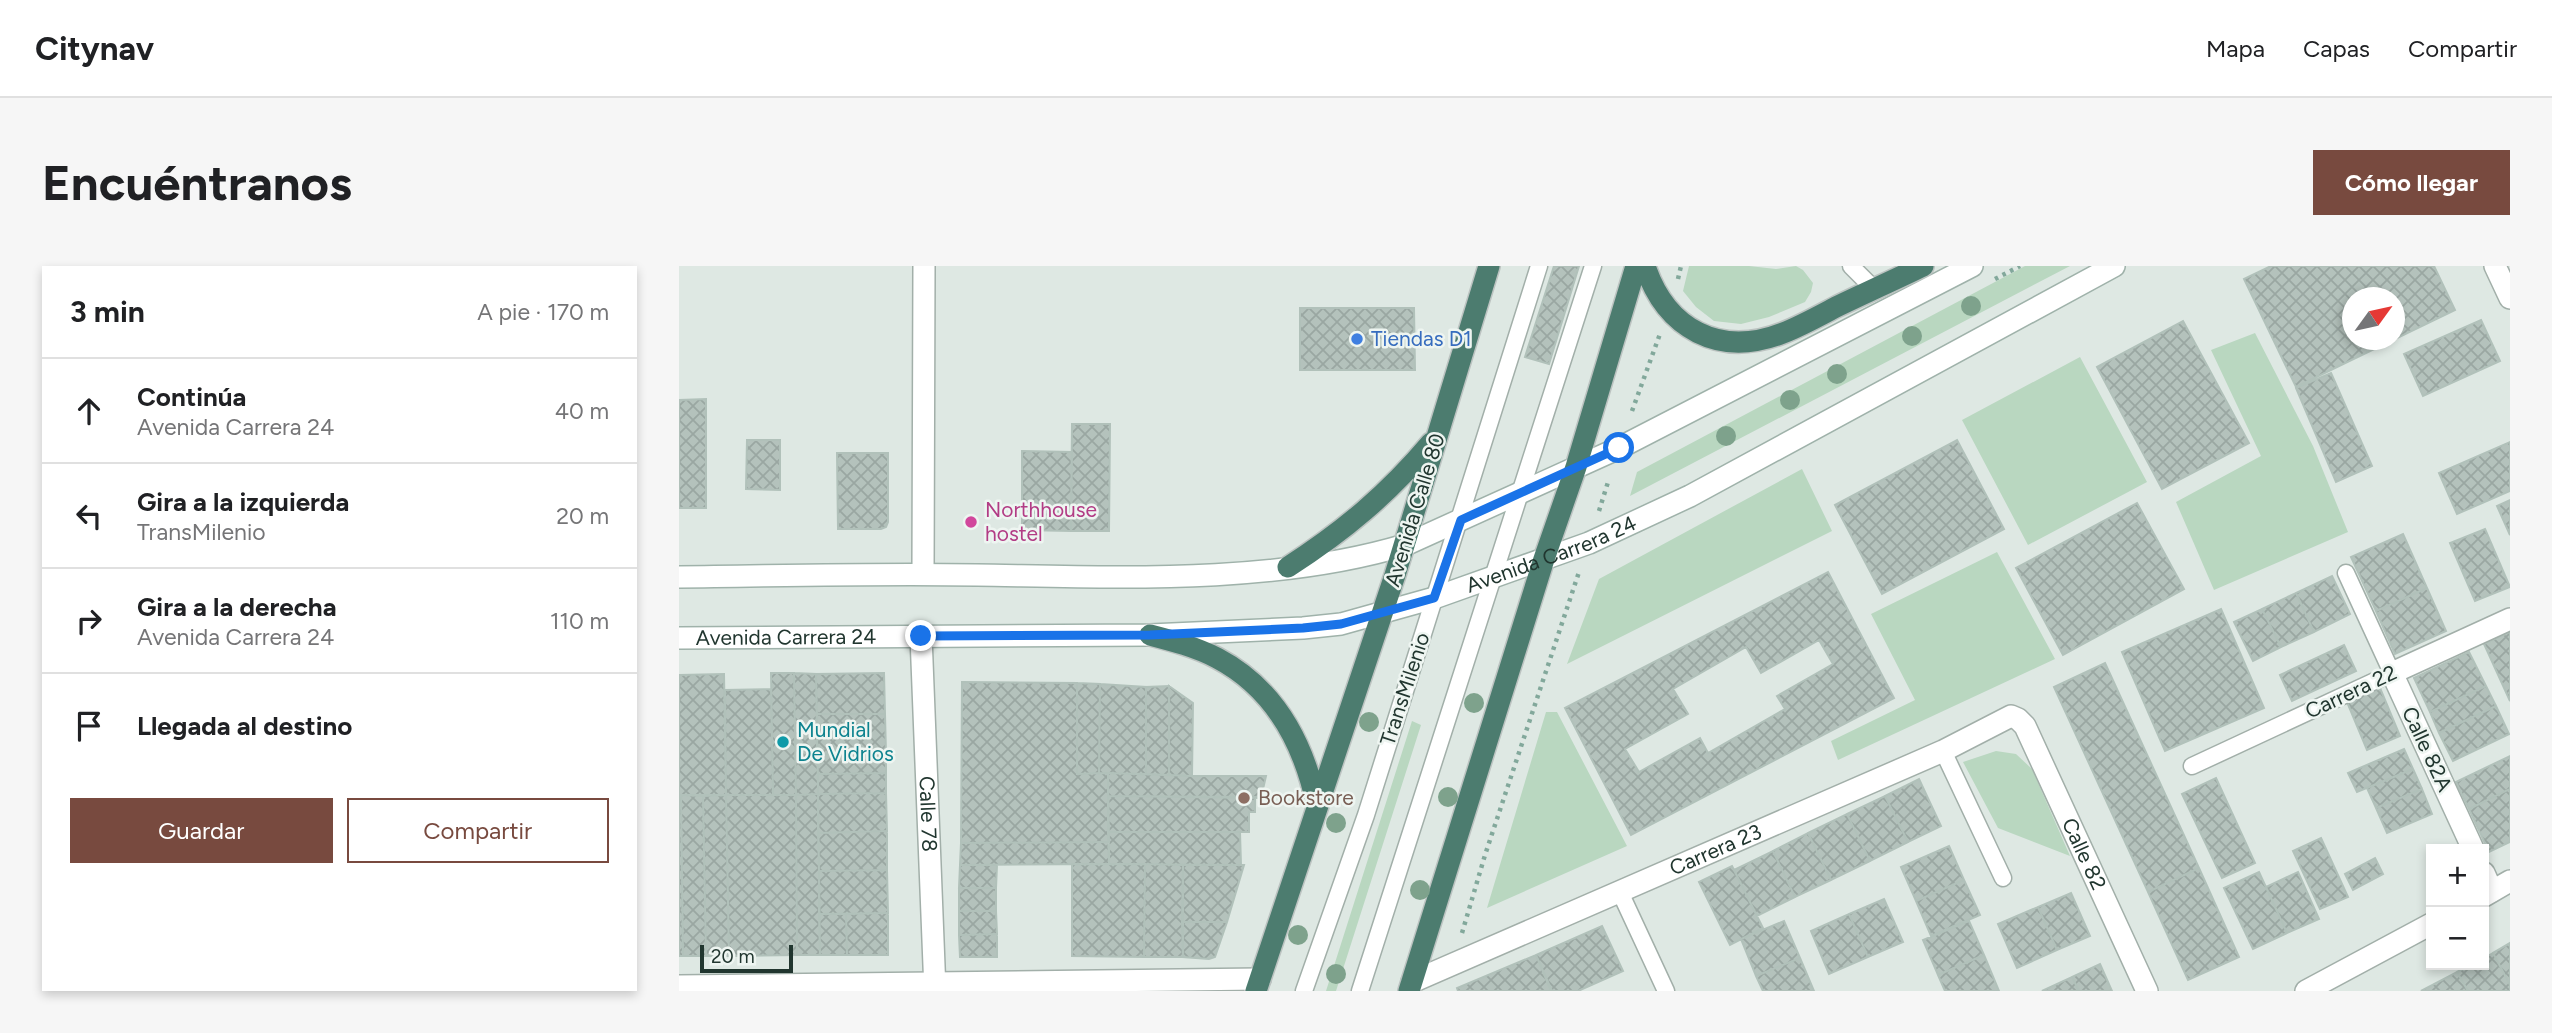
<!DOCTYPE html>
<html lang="es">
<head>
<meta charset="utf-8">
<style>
	:root { --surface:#fff; --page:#f6f6f6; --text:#202124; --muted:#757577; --line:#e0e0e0; --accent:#784a3f }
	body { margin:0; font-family:Figtree,sans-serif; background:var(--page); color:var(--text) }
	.controls { position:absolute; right:21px; bottom:21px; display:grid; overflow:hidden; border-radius:0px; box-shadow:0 4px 10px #0003 }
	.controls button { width:63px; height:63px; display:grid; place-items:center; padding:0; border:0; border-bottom:2px solid var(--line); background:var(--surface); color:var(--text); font:35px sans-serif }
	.compass { position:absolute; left:1663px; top:21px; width:63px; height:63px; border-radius:50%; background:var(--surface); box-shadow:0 4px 10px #0003; rotate:57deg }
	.scale { position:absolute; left:21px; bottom:18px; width:93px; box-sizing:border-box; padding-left:7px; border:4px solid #21362f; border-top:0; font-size:19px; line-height:24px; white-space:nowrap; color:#21362f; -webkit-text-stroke:5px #eef5f1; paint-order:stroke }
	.stop { position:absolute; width:21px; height:21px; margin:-16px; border:5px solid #1a73e8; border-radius:50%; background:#fff }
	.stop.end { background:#1a73e8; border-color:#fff; box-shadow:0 2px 7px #0008 }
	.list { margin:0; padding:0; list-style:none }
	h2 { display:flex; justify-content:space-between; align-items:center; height:91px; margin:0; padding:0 28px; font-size:30px }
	h2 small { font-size:23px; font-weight:400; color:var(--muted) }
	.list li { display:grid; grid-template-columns:46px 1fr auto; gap:21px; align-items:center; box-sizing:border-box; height:105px; padding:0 28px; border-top:2px solid var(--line) }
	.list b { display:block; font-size:26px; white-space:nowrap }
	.list p { margin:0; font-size:23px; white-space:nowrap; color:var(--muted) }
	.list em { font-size:23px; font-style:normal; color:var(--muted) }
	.actions { display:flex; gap:14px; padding:21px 28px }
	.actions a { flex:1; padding:16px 0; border:2px solid var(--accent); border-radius:0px; text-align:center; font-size:24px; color:var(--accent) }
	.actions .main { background:var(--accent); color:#fff }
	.icon { flex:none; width:38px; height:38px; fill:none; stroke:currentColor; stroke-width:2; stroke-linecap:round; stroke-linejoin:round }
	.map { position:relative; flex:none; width:1831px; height:725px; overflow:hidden; border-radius:0px }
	header { display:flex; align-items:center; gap:42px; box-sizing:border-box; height:98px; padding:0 35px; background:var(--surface); border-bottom:2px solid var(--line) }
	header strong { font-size:33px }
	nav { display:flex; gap:38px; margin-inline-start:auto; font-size:24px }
	.intro { display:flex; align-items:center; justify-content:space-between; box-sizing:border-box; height:168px; padding:0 42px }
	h1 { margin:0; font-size:49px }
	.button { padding:18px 32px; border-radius:0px; background:var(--accent); color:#fff; font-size:24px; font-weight:700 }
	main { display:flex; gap:42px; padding:0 42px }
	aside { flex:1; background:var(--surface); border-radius:0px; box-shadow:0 4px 10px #0003 }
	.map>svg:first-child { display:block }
	.green { fill:#b9d7c0 }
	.building { fill:url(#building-cross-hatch); stroke:#b1c1ba; stroke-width:2; fill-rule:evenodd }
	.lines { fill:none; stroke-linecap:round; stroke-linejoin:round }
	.service-casing { stroke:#a2afa9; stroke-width:19 }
	.minor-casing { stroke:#a2afa9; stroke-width:24 }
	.tertiary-casing { stroke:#a2afa9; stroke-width:24 }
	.secondary-casing { stroke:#9fb2aa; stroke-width:24 }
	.trunk-casing { stroke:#bcc3c1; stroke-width:24 }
	.path { stroke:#82a89b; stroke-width:4.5; stroke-dasharray:3.5 5; stroke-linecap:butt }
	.service { stroke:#fff; stroke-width:16 }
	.minor { stroke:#fff; stroke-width:21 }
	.tertiary { stroke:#fff; stroke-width:21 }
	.secondary { stroke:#fff; stroke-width:21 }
	.trunk { stroke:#4c7c6f; stroke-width:21 }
	.tree { fill:#7ea28c }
	.route { stroke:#1a73e8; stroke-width:9 }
	.shop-dot { fill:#3f7fe0; stroke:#eef5f1; stroke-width:2.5 }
	.hotel-dot { fill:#d1479c; stroke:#eef5f1; stroke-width:2.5 }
	.culture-dot { fill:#0f9aa8; stroke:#eef5f1; stroke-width:2.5 }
	.education-dot { fill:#8d6e63; stroke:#eef5f1; stroke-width:2.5 }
	.labels { text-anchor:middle; stroke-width:5; stroke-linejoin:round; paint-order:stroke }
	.shop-label { font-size:21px; fill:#366cbe; stroke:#eef5f1; text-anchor:start }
	.hotel-label { font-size:21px; fill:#b23c85; stroke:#eef5f1; text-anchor:start }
	.street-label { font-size:21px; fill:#21362f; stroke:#eef5f1 }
	.culture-label { font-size:21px; fill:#0d838f; stroke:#eef5f1; text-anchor:start }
	.education-label { font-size:21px; fill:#785e54; stroke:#eef5f1; text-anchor:start }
</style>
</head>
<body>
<header>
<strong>Citynav</strong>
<nav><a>Mapa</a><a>Capas</a><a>Compartir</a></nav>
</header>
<div class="intro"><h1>Encuéntranos</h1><a class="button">Cómo llegar</a></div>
<main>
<aside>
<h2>3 min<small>A pie · 170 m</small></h2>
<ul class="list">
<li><svg class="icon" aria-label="ahead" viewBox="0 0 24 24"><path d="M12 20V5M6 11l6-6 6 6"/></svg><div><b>Continúa</b><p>Avenida Carrera 24</p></div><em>40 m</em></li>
<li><svg class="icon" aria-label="left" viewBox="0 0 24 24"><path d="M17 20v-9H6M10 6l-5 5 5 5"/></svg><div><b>Gira a la izquierda</b><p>TransMilenio</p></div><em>20 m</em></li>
<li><svg class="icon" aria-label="right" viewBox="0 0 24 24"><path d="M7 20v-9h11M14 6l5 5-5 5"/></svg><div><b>Gira a la derecha</b><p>Avenida Carrera 24</p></div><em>110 m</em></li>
<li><svg class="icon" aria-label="arrive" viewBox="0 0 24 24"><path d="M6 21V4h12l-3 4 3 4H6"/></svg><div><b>Llegada al destino</b></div></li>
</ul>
<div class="actions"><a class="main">Guardar</a><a>Compartir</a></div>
</aside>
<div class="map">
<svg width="1831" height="725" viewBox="0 0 1831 725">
	<defs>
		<pattern id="building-cross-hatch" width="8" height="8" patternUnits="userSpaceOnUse" patternTransform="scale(1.75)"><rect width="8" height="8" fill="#b4c2bc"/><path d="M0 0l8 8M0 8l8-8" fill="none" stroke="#9aa7a2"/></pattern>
	</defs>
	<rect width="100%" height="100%" fill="#dee8e3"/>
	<!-- green -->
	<path class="green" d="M1010 0H1070L1097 3 1117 0 1124 4 1134 17 1132 26 1126 36 1090 51 1062 58 1035 55 1017 41 1004 25Z
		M1346 0H1391L951 230 958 206Z
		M1576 67 1634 180 1669 266 1535 324 1497 236 1582 190 1532 84Z
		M1401 91 1468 216 1349 279 1283 154Z
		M1123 203 1153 265 888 398 920 313Z
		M1318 286 1376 393 1159 494 1152 475 1236 434 1192 348Z
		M867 446H878L948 580 808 642Z
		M733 455 742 459 657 725H647Z
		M1317 485 1337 488 1353 503 1391 590 1319 562 1284 496Z"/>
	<!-- building -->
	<path class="building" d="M875 0H900L870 98 846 91Z
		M1592 0H1755L1776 44 1617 121 1565 13ZM1674 32H1716V74H1674Z
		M621 42H735L736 104H621Z
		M1802 54 1821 95 1744 130 1725 88Z
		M1504 55 1570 177 1483 223 1418 101Z
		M1652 107 1693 200 1657 216 1617 122Z
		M27 133V242H0V134Z
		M393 158H431L430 265H392Z
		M68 174H101V224L67 223Z
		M1278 174 1325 263 1203 328 1156 239Z
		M1831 176V225L1778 248 1760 207Z
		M343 185 393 186 392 265 343 264Z
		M158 187H209V256L207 261 202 263H159Z
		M1831 234V269L1818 240Z
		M1458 237 1505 323 1384 389 1337 302Z
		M1806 263 1831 321 1796 335 1771 277Z
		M1724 268 1748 322 1697 345 1672 291Z
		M1149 306 1215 432 952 569 886 442ZM1140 374 1154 398 1098 430 1106 443 1029 487 1021 472 960 506 946 483 1009 448 994 423 1067 381 1082 407Z
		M1653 310 1671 348 1635 366 1617 327Z
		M1748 322 1767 365 1716 388 1697 345Z
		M1617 327 1635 366 1602 381 1583 343Z
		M1542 343 1585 442 1486 485 1443 386Z
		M1583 343 1602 381 1574 395 1555 356Z
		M1831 366V435L1805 378Z
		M1665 379 1677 405 1613 435 1601 409Z
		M1790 386 1807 420 1751 446 1735 412Z
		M1426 397 1520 602 1469 626 1375 421Z
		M92 407H115L117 529H94Z
		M115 407 137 408 139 528 117 529Z
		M205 407 206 448H138L137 408Z
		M45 408 47 529H0V409Z
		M283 416 398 417V508L429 507 430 576 282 577Z
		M398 417 421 418 420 507 398 508Z
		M421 418 467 421V508L420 507Z
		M490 420 514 437 513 510 490 509Z
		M490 420V509L467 508V421Z
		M1807 420 1817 440 1760 467 1751 446Z
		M1701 422 1721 470 1688 484 1668 436Z
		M92 423 94 529H47L46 424Z
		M1817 440 1830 468 1774 495 1760 467Z
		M138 448H206L207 488H138Z
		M1725 483 1734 503 1678 526 1669 507Z
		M138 488H207V507L139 508Z
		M1831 490V523L1790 543 1777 516Z
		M1734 503 1743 523 1697 542 1688 522Z
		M207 507V527L139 528V508Z
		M429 507 513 510H587L582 532 429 530Z
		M1537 512 1576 597 1543 612 1503 528Z
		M1240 513 1262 560 1229 576 1206 530Z
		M1743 523 1753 548 1708 567 1697 542Z
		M1831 523V576L1810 586 1790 543Z
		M207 527 208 565 139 567V528Z
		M139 528 141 689H118L117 529Z
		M0 529H2L4 690H0Z
		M2 529 24 530 27 690H4Z
		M47 529H117L118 689 50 690Z
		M47 529 50 690H27L24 530Z
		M429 530 576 531V546H570V566H429Z
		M1206 530 1229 576 1191 595 1168 548Z
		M1168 548 1191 595 1152 614 1129 567Z
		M208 565V604L140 605 139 567Z
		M429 566H561L562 599 430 598Z
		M1129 567 1152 614 1116 631 1094 585Z
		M1642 572 1669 631 1641 643 1614 585Z
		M430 576V598L281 599 282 577Z
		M1270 580 1285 614 1237 635 1222 601Z
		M1094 585 1116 631 1078 650 1055 604Z
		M1696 592 1704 608 1674 624 1666 608Z
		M393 598H466L465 691 393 690Z
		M466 598 504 599V691H465Z
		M281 599H318L317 622H280Z
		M504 599H565L548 656H503Z
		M1053 600 1084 662 1051 679 1020 616Z
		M1520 602 1560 691 1509 714 1469 626Z
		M208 604 209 647 140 648V605Z
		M1580 606 1608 667 1574 683 1545 622Z
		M1619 606 1640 653 1608 667 1587 621Z
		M1285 614 1301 649 1252 670 1237 635Z
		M280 622H317V645H280Z
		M1392 627 1411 670 1378 684 1359 641Z
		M1205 633 1224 676 1189 691 1170 648Z
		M1359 641 1378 684 1338 702 1319 658Z
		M280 645H317L318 668 280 669Z
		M209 647V689H168L167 648Z
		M140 648H167L168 689H141Z
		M1170 648 1189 691 1150 708 1132 665Z
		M1105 655 1121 692 1077 710 1062 673Z
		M1290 655 1305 689 1259 709 1244 674Z
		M503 656H548L536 691 530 693 504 691Z
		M923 660 944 705 899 725H873L857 689Z
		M318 668V691H281L280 669Z
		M1831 677V719L1814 687Z
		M1814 687 1831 719V725H1789L1778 706 1791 699H1805V692Z
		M857 689 872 725H779L778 722Z
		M1305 689 1320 725H1266L1259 709Z
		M1121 692 1135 725H1084L1077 710Z
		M1421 698 1433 725H1400L1393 711Z
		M1778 706 1789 725H1742Z
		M1393 711 1400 725H1363Z"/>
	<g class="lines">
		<!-- service casing -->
		<g class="service-casing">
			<path id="service" d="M1172 0 1195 23
				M1264 485 1324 612
				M1513 500 1713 407 1667 307
				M941 626 987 725
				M625 725 687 549 860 0
				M681 725 914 0"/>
		</g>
		<!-- minor casing -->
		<g class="minor-casing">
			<g id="minor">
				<path d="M1816 0 1831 32"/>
				<path d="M244 308 245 0"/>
				<path id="s1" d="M242 370 256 725"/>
				<path d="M1794 583 1713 407 1831 353"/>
				<path d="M1805 607 1813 625"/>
				<path id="s2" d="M733 716 1264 485 1332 450 1339 453 1346 460 1468 725"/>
				<path d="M0 720 581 713"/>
			</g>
		</g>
		<!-- tertiary casing -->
		<g class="tertiary-casing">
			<path id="tertiary" d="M1805 630 1831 615
				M1627 725 1752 658"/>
		</g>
		<!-- secondary casing -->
		<g class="secondary-casing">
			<g id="secondary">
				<path d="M0 311C99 310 198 307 298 309 435 311 593 319 726 279L940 182 1293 0"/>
				<path id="s3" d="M0 372 471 369 624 362 662 358 755 332 910 277 1011 230 1435 0"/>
			</g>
		</g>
		<!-- trunk casing -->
		<g class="trunk-casing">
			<path id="trunk" d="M966 0C987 63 1040 92 1104 67 1122 60 1140 50 1157 41 1186 27 1215 14 1244 0
				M609 301C665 265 709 228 752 177
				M471 369C494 375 517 381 538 392 597 423 625 478 638 540
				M577 725 716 309 810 0
				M730 725 865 293 897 201 957 0"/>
		</g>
		<!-- path -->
		<path class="path" d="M999 13 1002 0
			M1316 13 1341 0
			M953 145 981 68
			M920 245 929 216
			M783 667 806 589 900 306"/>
		<!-- service -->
		<use href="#service" class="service"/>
		<!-- minor -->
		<use href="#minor" class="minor"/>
		<!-- tertiary -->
		<use href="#tertiary" class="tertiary"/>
		<!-- secondary -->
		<use href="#secondary" class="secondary"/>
		<!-- trunk -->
		<use href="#trunk" class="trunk"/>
	</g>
	<!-- trees -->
	<g class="tree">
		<circle cx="1292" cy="40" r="10"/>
		<circle cx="1233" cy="70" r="10"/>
		<circle cx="1158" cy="108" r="10"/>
		<circle cx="1111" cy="134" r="10"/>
		<circle cx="1047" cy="170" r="10"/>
		<circle cx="795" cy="437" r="10"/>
		<circle cx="690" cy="456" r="10"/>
		<circle cx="769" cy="531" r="10"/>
		<circle cx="657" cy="557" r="10"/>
		<circle cx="741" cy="624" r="10"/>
		<circle cx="619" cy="669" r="10"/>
		<circle cx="657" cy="708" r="10"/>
	</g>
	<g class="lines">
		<!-- route -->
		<path class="route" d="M242 370 471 369 624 362 662 358 755 332 782 254 940 182"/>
	</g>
	<!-- markers -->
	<circle class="shop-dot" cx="678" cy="73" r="7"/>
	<circle class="hotel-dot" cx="292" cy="256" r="7"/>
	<circle class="culture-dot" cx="104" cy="476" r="7"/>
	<circle class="education-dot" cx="565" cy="532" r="7"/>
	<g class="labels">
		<!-- shop labels -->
		<g class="shop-label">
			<text x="692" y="80">Tiendas D1</text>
		</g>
		<!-- hotel labels -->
		<g class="hotel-label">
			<text x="306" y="251">Northhouse<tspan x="306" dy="24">hostel</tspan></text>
		</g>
		<!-- street labels -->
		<g class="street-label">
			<text transform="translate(736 244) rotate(-73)" y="7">Avenida Calle 80</text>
			<text dy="7" stroke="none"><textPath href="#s3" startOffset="884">Avenida Carrera 24</textPath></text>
			<text dy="7" stroke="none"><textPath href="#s3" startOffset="107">Avenida Carrera 24</textPath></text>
			<text transform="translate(726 423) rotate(-72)" y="7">TransMilenio</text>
			<text transform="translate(1672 426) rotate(-25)" y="7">Carrera 22</text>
			<text transform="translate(1748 483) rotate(65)" y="7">Calle 82A</text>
			<text dy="7" stroke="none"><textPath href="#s1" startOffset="178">Calle 78</textPath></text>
			<text dy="7" stroke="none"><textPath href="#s2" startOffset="331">Carrera 23</textPath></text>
			<text dy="7" stroke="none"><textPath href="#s2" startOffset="814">Calle 82</textPath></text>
		</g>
		<!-- culture labels -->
		<g class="culture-label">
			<text x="118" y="471">Mundial<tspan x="118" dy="24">De Vidrios</tspan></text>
		</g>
		<!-- education labels -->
		<g class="education-label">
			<text x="579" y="539">Bookstore</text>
		</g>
	</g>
</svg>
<div class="controls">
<button>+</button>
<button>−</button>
</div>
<svg class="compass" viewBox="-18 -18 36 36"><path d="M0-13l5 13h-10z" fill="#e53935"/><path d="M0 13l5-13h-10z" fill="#757577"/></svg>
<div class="scale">20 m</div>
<div class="stop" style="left:940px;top:182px"></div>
<div class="stop end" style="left:242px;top:370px"></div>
</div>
</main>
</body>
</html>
